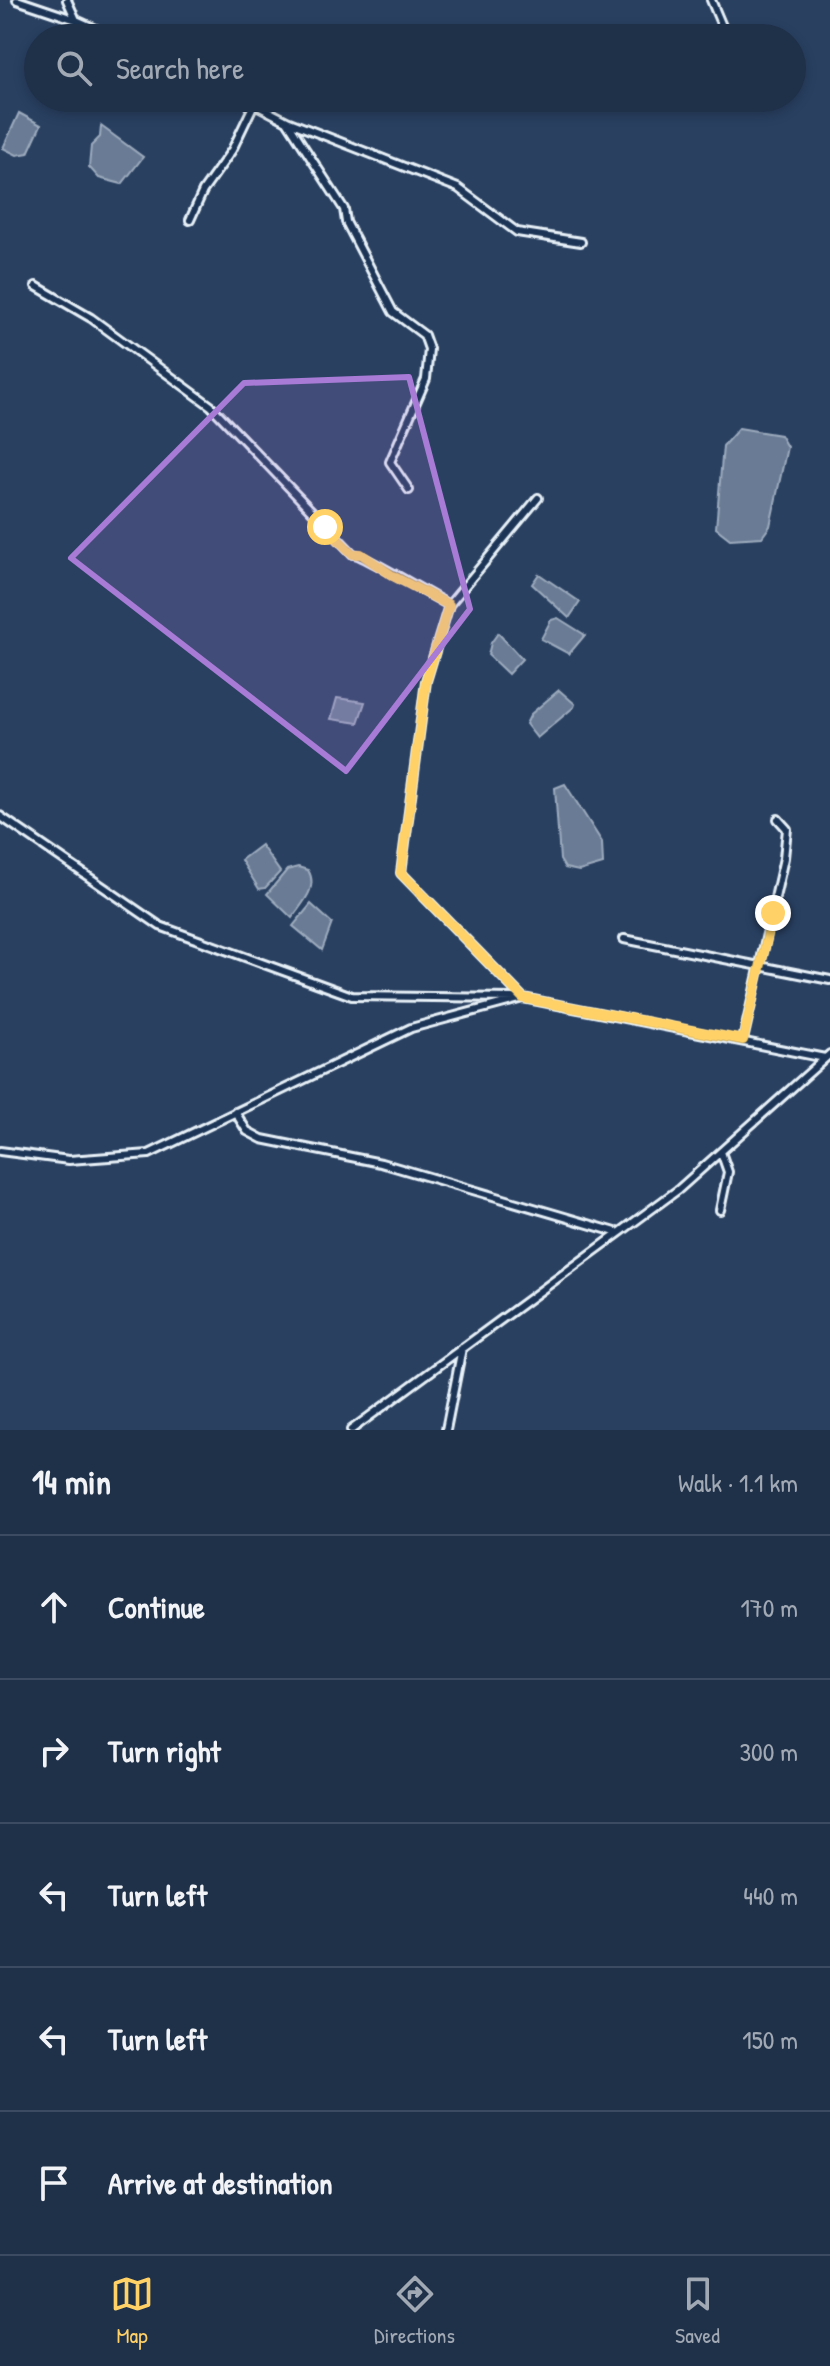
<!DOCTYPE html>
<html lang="en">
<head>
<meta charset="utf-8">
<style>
	:root { --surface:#1f3049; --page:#2c3c53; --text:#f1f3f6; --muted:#a1a9b4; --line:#3c4b61; --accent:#ffd166 }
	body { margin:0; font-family:"Patrick Hand",sans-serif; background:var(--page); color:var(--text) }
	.stop { position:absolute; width:24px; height:24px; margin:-18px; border:6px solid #ffd166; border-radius:50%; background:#fff }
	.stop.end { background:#ffd166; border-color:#fff; box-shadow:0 2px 8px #0008 }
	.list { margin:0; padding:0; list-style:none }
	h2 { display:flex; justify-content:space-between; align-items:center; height:104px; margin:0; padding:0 32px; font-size:34px }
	h2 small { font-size:26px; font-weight:400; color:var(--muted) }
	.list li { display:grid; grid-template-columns:52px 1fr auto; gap:24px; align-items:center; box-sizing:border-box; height:144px; padding:0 32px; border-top:2px solid var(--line) }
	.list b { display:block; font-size:30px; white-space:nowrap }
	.list em { font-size:26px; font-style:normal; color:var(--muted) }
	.icon { flex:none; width:44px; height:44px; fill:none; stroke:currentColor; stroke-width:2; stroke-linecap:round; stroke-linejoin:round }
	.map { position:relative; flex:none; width:830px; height:1430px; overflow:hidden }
	.search { position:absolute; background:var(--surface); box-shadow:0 4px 12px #0003; left:24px; right:24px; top:24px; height:88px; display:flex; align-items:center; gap:20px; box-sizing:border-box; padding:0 28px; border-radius:44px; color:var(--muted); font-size:30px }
	.sheet { height:824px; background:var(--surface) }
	nav { display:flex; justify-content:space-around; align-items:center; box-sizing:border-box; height:112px; border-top:2px solid var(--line); background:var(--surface); font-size:22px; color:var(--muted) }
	nav a { display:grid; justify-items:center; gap:4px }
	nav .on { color:var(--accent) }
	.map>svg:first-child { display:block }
	.water { fill:#6b7c95; stroke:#9dabbd; stroke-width:2 }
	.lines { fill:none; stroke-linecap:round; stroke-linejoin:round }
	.minor-casing { stroke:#e8f1f8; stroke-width:12 }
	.minor { stroke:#1d3557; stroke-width:6 }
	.route { stroke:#ffd166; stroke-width:10 }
	.marked { fill:#a77bd6; fill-opacity:0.2; stroke:#a77bd6; stroke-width:6; stroke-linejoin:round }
</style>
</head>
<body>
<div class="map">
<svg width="830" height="1430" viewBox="0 0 830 1430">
	<rect width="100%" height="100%" fill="#294061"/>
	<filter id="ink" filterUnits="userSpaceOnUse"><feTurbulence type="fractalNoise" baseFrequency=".0125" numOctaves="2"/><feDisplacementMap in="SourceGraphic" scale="16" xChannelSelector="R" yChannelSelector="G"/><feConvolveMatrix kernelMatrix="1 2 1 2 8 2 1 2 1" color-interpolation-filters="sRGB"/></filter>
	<g filter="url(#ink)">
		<!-- water -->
		<path class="water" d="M19 113 41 125 28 153 17 155 3 148Z
			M101 126 143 157 122 184 99 178 89 167 91 146 100 137Z
			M739 428 780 435 787 447 770 526 762 537 730 539 716 528 723 446Z
			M539 574 580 602 569 618 532 584Z
			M558 618 585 635 569 654 541 639 551 620Z
			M498 633 522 659 508 674 488 655 491 643Z
			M559 690 575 704 574 707 537 738 526 724 531 714Z
			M337 698 365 702 358 723 331 719Z
			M565 784 602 842 603 864 579 871 565 868 560 860 555 788Z
			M261 845 280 872 265 888 259 889 241 860Z
			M298 867 308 870C319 888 302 903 292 918L267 894 287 870Z
			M311 904 332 923 322 950 293 926Z"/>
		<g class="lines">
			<!-- minor casing -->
			<g class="minor-casing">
				<path id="minor" d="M17 0 76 20 116 38
					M67 0 76 20
					M711 0 727 38
					M243 98 287 121 458 188 517 232 581 242
					M287 121 344 209 346 222 393 312 424 335 429 349 426 379 390 462 409 490
					M190 220 203 191 232 150 254 104
					M36 286 91 318 211 406 353 554C362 554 434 597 449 605
					M0 816 160 926 352 996 514 998
					M624 939 830 980
					M523 998 401 873 426 681 449 605 538 498
					M743 1040 784 858 787 829 778 819
					M235 1112 247 1131 262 1139 381 1163 619 1233
					M0 1151 69 1160 149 1154 411 1028 523 998 825 1058
					M720 1210 728 1172 721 1152
					M351 1430 679 1189 830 1054
					M446 1430 462 1348"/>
			</g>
			<!-- minor -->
			<use href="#minor" class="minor"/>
		</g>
	</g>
	<g class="lines" filter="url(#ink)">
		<!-- route -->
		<path class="route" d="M325 527 353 554H361L393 576 449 605 426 681 401 873 523 998 743 1040 773 913"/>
	</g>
	<!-- marked area -->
	<path class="marked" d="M409 377 470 609 346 771 71 558 244 383Z"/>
</svg>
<div class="stop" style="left:325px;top:527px"></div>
<div class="stop end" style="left:773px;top:913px"></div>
<div class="search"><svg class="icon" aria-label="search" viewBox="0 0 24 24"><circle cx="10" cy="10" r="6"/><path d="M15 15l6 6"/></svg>Search here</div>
</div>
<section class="sheet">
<h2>14 min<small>Walk · 1.1 km</small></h2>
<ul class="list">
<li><svg class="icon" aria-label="ahead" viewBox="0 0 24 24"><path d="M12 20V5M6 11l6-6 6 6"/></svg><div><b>Continue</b></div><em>170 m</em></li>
<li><svg class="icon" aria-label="right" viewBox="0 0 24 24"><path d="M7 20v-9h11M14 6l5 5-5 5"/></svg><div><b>Turn right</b></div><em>300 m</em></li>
<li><svg class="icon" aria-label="left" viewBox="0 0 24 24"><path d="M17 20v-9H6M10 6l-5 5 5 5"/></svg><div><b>Turn left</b></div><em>440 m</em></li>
<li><svg class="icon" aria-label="left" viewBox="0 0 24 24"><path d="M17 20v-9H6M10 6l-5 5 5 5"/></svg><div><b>Turn left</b></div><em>150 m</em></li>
<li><svg class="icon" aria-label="arrive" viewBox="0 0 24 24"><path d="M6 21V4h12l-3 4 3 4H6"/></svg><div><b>Arrive at destination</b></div></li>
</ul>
</section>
<nav>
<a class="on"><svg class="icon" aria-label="map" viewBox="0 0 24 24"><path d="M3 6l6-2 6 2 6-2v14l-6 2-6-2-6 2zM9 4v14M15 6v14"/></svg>Map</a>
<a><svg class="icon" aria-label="directions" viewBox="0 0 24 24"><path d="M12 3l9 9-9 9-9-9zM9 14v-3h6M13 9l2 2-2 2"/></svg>Directions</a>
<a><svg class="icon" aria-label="saved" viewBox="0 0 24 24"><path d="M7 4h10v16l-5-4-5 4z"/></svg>Saved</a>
</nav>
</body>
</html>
